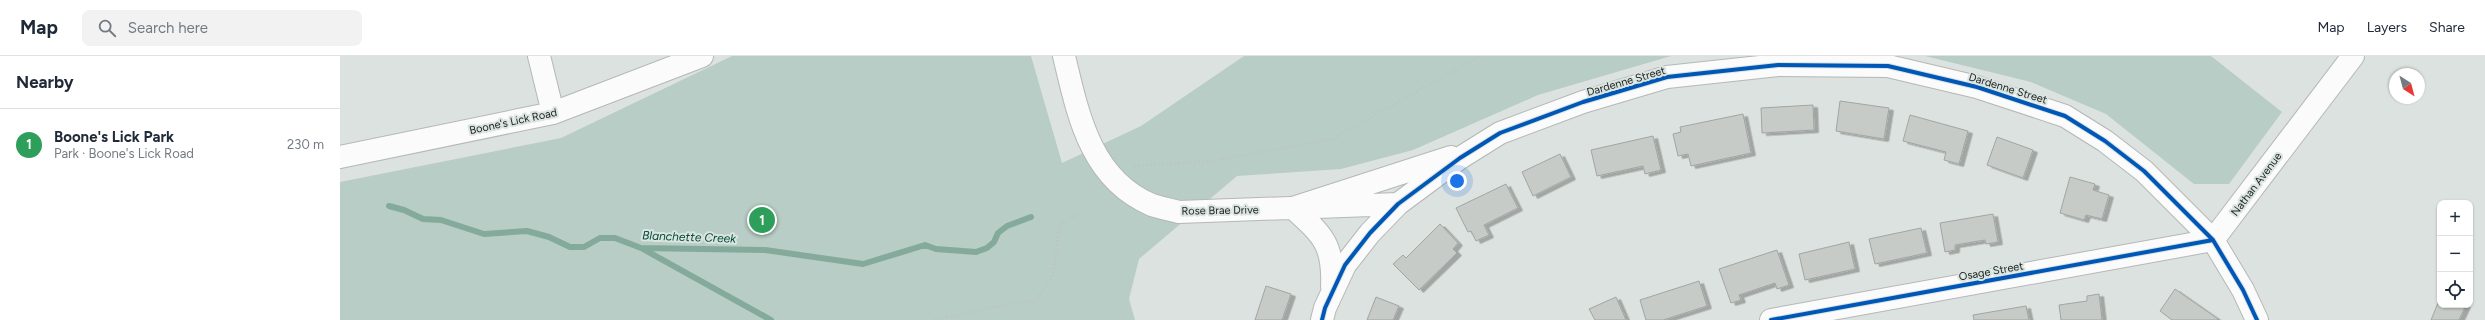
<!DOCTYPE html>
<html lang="en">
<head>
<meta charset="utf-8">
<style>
	:root { --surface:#fff; --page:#f2f2f3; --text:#1f2937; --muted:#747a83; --line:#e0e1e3; --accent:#db2777 }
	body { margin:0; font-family:Figtree,sans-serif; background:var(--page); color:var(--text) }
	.controls { position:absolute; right:12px; bottom:12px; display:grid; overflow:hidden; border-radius:8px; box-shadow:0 1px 3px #0004 }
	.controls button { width:36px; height:36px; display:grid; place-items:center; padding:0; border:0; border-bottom:1px solid var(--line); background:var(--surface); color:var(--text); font:20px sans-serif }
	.compass { position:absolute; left:2049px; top:12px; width:36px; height:36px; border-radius:50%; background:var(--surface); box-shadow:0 1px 3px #0004; rotate:144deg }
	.you { position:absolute; left:1117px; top:125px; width:14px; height:14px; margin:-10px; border:3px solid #fff; border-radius:50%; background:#1a73e8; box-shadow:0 0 0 6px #1a73e833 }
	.badge { display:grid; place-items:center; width:26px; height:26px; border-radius:50%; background:var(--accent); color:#fff; font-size:13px; font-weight:700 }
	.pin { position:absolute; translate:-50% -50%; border:2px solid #fff; box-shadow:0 1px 4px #0006 }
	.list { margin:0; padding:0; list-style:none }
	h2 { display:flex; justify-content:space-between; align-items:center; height:52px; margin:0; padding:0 16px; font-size:17px }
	h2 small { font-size:13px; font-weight:400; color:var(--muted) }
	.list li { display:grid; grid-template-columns:26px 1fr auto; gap:12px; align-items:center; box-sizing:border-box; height:72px; padding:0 16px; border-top:1px solid var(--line) }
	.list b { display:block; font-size:15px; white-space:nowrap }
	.list p { margin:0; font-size:13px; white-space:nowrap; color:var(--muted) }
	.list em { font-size:13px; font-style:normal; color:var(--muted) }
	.icon { flex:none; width:22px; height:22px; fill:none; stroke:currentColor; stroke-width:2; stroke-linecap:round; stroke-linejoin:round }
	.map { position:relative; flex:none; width:2145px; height:264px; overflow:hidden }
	header { display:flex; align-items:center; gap:24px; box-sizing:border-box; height:56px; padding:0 20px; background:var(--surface); border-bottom:1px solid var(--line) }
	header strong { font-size:19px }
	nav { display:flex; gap:22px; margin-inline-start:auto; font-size:14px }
	.search { width:280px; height:36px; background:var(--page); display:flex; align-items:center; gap:10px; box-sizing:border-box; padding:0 14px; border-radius:8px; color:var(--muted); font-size:15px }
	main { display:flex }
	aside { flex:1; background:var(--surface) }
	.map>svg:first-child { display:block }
	.green { fill:#b8cdc5 }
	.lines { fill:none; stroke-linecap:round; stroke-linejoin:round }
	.stream { stroke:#84aa9b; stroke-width:6 }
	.building { fill:#c6cbc8; stroke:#a1a5a3; filter:url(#shadow) }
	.minor-casing { stroke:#b4b8b6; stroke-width:24 }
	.path { stroke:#c0c1c1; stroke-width:2.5; stroke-dasharray:1 3; stroke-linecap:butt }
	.minor { stroke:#fafbfa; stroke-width:22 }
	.cycleway-casing { stroke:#dae4e0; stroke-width:6 }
	.cycleway { stroke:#0057b8; stroke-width:4 }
	.labels { text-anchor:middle; stroke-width:4; stroke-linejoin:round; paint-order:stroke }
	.street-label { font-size:11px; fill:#212423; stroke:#dae4e0 }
	.water-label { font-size:12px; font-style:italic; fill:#014c38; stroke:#dae4e0 }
</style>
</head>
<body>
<header>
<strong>Map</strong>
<div class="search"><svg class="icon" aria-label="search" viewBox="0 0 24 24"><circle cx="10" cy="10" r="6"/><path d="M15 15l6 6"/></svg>Search here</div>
<nav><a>Map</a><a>Layers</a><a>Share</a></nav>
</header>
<main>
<aside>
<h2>Nearby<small></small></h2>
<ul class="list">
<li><span class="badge" style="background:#2e9e5b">1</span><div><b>Boone's Lick Park</b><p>Park · Boone's Lick Road</p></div><em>230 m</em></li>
</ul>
</aside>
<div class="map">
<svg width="2145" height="264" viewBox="0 0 2145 264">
	<defs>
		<filter id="shadow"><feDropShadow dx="4.5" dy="2.5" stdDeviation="0" flood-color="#0004"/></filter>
	</defs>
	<rect width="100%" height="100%" fill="#dce2df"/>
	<!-- green -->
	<path class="green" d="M392 0H691L722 107 801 70 904 0H1331L1198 39 1073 94 1001 113 897 120 799 203 789 243 795 264H0V126L221 82Z
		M1585 0H1871L1942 56 1889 128H1854L1766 58 1691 26Z"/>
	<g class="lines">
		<!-- stream -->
		<path class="stream" d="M49 150 64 154 83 163 101 164 144 178 187 175 209 181 230 191H244L260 182H275L301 192 425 194 523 208 585 189 596 193 636 196 647 192 654 186 658 177 667 170 691 161
			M303 193 431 264"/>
	</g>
	<!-- building -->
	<path class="building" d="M1500 45 1549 52 1544 83 1496 75Z
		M1473 49 1474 74 1422 77 1421 52Z
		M1403 58 1411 97 1351 110 1348 98 1338 100 1333 78 1341 76 1340 71Z
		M1570 59 1628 75 1619 108 1604 104 1606 96 1563 85Z
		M1313 80 1321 114 1305 118 1303 110 1257 120 1251 94Z
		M1657 81 1693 94 1683 122 1647 109Z
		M1220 98 1231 121 1193 140 1182 116Z
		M1730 121 1755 128 1753 134 1769 139 1762 163 1746 159 1744 164 1720 157Z
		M1166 128 1178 152 1144 169 1149 179 1136 185 1131 175 1128 176 1116 152Z
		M1653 158 1658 186 1646 188 1645 184 1615 189V194L1605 196 1600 167Z
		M1100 168 1118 187 1113 193 1117 197 1079 234 1053 208 1063 199 1066 202Z
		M1581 172 1587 197 1535 208 1529 183Z
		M1509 186 1515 213 1465 224 1459 198Z
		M1437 194 1449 229 1437 233 1435 227 1399 239 1401 244 1391 247 1379 213Z
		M1359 225 1367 250 1323 264H1306L1300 244Z
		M926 230 951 238 942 264H915Z
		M1835 233 1878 263 1877 264H1832L1820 255Z
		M1759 238 1762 264H1721L1719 249 1747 245V240Z
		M1036 241 1059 250 1053 264H1027Z
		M1276 241 1286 264H1255L1249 253Z
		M2100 242V249H2126L2119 264H2091Z
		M1686 250 1689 264H1634L1633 259Z"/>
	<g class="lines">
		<!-- minor casing -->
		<g class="minor-casing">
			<path id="minor" d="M199 0 213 57
				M724 0C738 58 750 123 812 149 821 152 831 154 839 156L1058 148
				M0 101 213 57 362 0
				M1873 184 2013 0
				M992 231C994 189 983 179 953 152L1111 101
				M982 264 985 252 1005 209 1030 177 1058 148 1120 102 1160 77 1243 46 1327 21 1438 9 1548 10 1637 31 1725 60 1765 85 1804 115 1873 184 1903 234 1917 264
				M1431 264 1873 184"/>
		</g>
		<!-- path -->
		<path class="path" d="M795 110 873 105 992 83 1140 0
			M595 264 669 248 695 245 713 221 719 170 739 157"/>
		<!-- minor -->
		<use href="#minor" class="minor"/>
		<!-- cycleway casing -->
		<g class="cycleway-casing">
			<path id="cycleway" d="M982 264 985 252 1005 209 1030 177 1058 148 1120 102 1160 77 1243 46 1327 21 1438 9 1548 10 1637 31 1725 60 1765 85 1804 115 1873 184 1903 234 1917 264
				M1431 264 1873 184"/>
		</g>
		<!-- cycleway -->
		<use href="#cycleway" class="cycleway"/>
	</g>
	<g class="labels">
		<!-- street labels -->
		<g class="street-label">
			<text transform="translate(1286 25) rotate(-16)" y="4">Dardenne Street</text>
			<text transform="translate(1668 32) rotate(17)" y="4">Dardenne Street</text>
			<text transform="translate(173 65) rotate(-12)" y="4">Boone's Lick Road</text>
			<text transform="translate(1916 128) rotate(-53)" y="4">Nathan Avenue</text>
			<text transform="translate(880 154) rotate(-1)" y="4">Rose Brae Drive</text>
			<text transform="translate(1651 215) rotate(-10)" y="4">Osage Street</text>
		</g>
		<!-- water labels -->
		<g class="water-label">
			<text transform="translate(349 181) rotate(2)" y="4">Blanchette Creek</text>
		</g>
	</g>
</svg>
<div class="controls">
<button>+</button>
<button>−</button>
<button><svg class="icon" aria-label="locate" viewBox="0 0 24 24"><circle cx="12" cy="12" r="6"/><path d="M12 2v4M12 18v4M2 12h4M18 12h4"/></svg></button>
</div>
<svg class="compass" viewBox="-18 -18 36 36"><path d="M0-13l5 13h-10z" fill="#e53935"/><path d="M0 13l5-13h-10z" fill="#747a83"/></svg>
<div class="you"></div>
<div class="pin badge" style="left:422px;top:164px;background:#2e9e5b">1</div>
</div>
</main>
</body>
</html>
